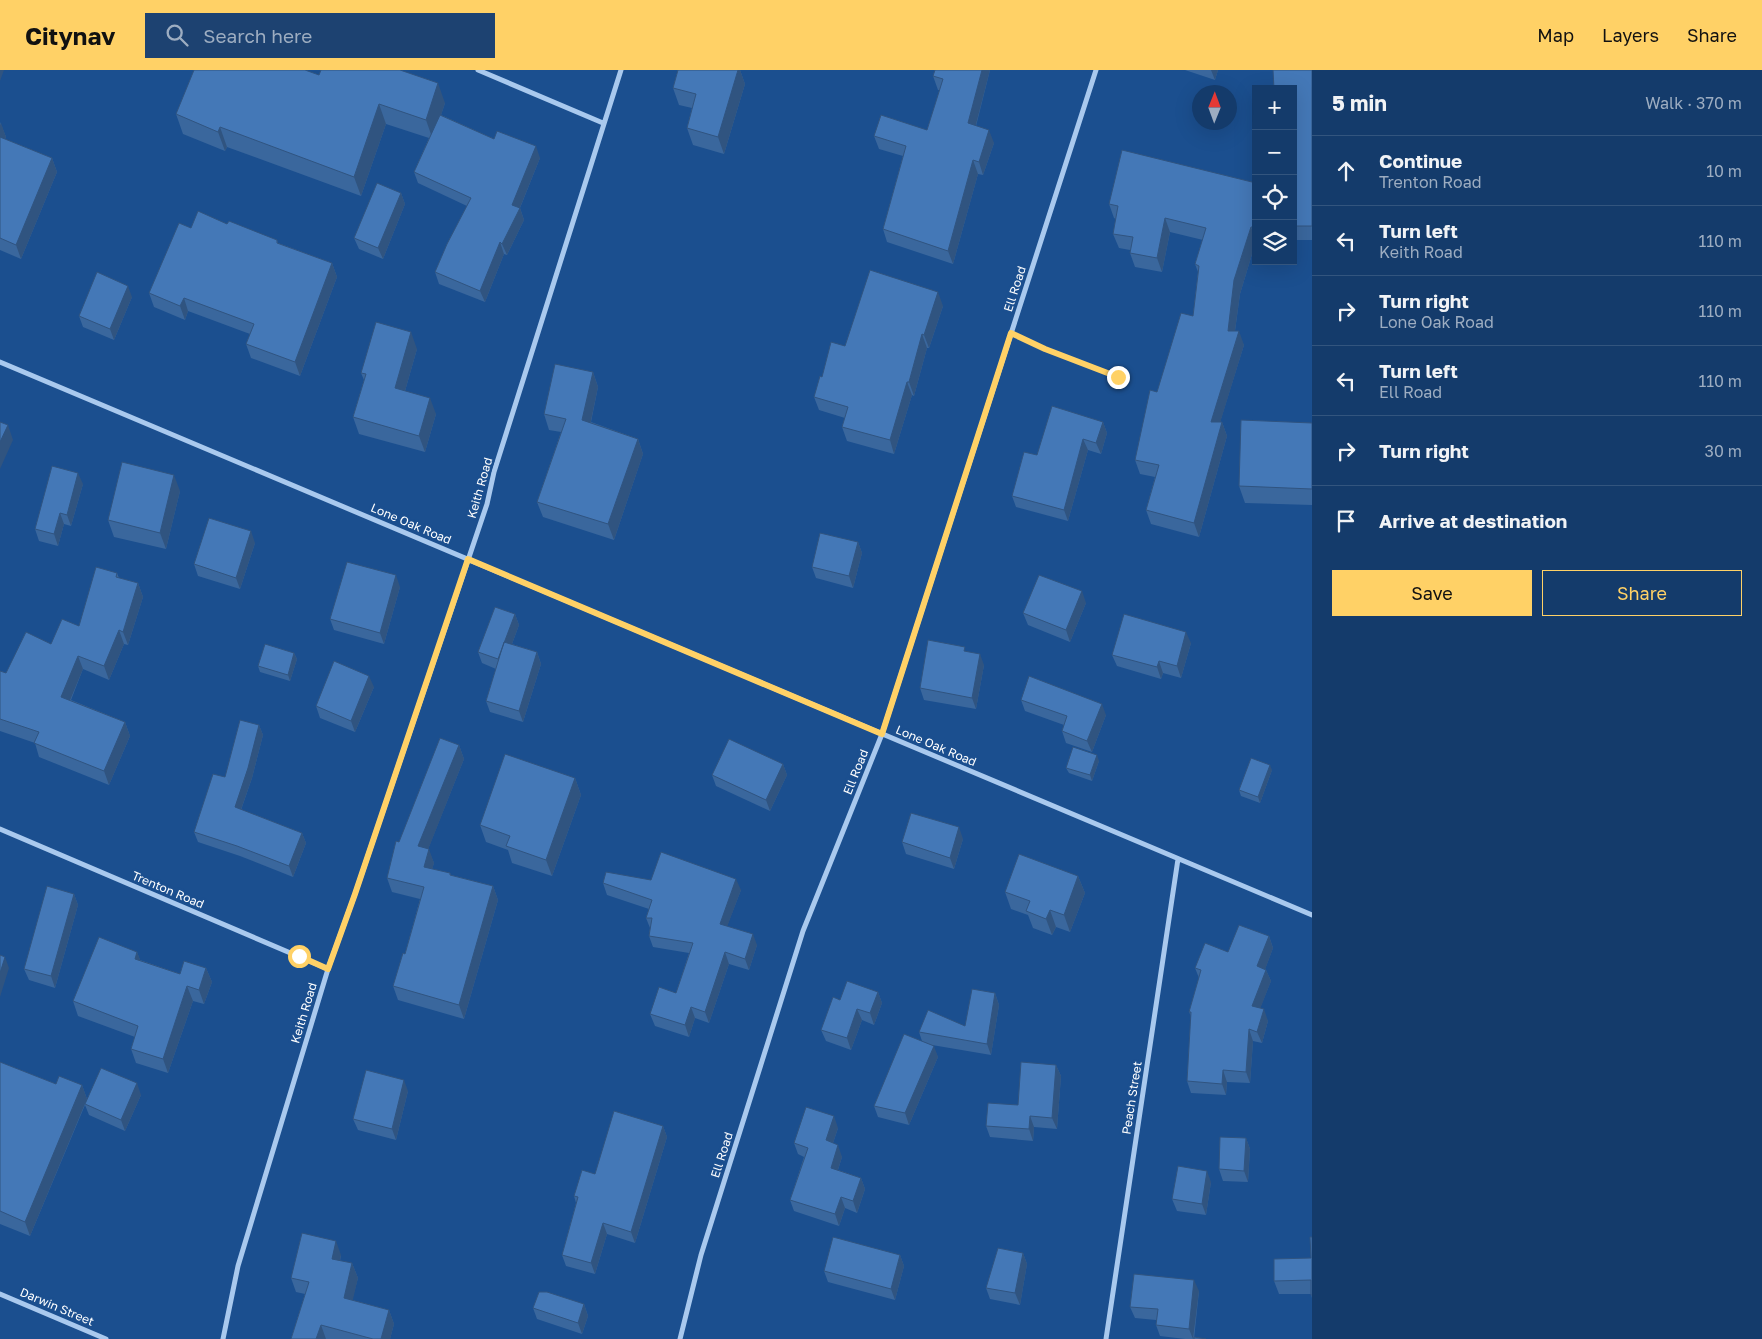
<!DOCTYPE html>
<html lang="en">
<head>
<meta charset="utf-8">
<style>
	:root { --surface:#143b6b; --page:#1d4271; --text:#f1f3f6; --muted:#9dadc1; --line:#33557e; --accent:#ffd166 }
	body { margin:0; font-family:"Golos Text",sans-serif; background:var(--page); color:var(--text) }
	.controls { position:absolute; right:15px; top:15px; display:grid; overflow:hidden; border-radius:0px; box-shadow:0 5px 20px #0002 }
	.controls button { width:45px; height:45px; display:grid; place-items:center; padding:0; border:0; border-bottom:1px solid var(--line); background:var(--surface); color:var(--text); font:25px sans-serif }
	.compass { position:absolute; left:1192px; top:15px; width:45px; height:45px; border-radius:50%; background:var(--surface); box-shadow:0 5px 20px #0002; rotate:1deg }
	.stop { position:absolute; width:15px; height:15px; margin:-11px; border:4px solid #ffd166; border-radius:50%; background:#fff }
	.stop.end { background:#ffd166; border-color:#fff; box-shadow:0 1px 5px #0008 }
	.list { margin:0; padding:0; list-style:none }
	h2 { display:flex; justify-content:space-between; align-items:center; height:65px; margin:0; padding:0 20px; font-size:21px }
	h2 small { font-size:16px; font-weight:400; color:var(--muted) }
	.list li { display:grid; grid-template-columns:32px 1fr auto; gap:15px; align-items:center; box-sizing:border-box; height:70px; padding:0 20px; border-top:1px solid var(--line) }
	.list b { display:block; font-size:19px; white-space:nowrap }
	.list p { margin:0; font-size:16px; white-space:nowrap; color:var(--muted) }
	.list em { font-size:16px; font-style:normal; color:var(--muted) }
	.actions { display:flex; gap:10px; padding:15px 20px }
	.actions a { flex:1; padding:11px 0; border:1px solid var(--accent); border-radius:0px; text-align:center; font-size:18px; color:var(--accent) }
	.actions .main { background:var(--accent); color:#111 }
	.icon { flex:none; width:28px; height:28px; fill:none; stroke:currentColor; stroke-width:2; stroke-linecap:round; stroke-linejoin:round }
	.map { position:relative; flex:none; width:1312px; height:1269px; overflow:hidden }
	header { display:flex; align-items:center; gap:30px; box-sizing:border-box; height:70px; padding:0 25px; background:var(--accent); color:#111 }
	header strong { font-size:24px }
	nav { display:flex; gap:28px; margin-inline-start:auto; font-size:18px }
	.search { width:350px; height:45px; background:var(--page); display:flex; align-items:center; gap:12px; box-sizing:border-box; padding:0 18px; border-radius:0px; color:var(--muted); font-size:19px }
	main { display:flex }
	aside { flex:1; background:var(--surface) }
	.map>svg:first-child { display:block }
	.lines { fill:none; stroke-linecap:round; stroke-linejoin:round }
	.service { stroke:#a9c9ee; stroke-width:4 }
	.minor { stroke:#a9c9ee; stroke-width:5 }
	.wall { fill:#3a679d }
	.shaded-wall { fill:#305480 }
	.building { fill:#4478b7; stroke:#305480 }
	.route { stroke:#ffd166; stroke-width:6 }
	.labels { text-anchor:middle; stroke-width:5; stroke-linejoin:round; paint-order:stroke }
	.street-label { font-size:12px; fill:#fff; stroke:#1b4f8f }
</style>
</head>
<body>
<header>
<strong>Citynav</strong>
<div class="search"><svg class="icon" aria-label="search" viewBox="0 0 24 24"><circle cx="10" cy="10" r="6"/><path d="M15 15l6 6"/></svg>Search here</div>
<nav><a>Map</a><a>Layers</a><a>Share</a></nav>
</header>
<main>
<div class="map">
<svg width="1312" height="1269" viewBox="0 0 1312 1269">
	<rect width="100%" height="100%" fill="#1b4f8f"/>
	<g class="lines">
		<!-- service -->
		<path class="service" d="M1011 263 1045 279 1119 307"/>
		<!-- minor -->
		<path class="minor" d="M478 0 603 53
			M0 292 1312 845
			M0 759 328 899
			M0 1224 106 1269
			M223 1269 238 1196 328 899 355 824 487 434 494 402 621 0
			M680 1269 701 1185 803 861 882 664 1096 0
			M1106 1269 1178 789"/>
	</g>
	<!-- wall -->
	<path class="wall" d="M678 0H740L745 14 724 84 693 75 687 58 692 38 679 35 673 18Z
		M990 0 976 56 994 73 983 105 978 104 953 194 887 172 883 159 903 86 879 79 874 66 927 60 940 20H938L933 6Z
		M1185 0H1218L1215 10Z
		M1312 0V170H1293V19Z
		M319 5 445 33 441 45 494 69 540 88 520 138 524 150 507 185 504 184 485 232 439 214 435 202 467 136 418 113 414 102 429 68 386 54 361 126 227 77 225 81 183 64 176 44Z
		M0 52 6 67 5 69 52 88 57 102 21 189 0 180Z
		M1256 113V171L1240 224 1235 261 1244 275 1220 352H1222L1227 366 1199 467 1151 454 1146 440 1155 407 1140 404 1135 390 1157 322 1193 246 1198 202 1195 194 1203 170 1170 162 1162 202 1135 197 1130 183V180L1119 178 1113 164 1116 149 1114 148 1109 134Z
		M401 123 405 134 383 189 359 179 354 168Z
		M227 154 277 170 278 173 332 193 337 207 300 306 251 288 246 274 250 264 188 241 185 250 154 237 149 223 191 158Z
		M132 227 114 270 83 257 79 246Z
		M943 236 929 278H927L914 326 912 325 894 384 847 371 842 357 845 348 819 340 814 327 822 307 845 276Z
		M417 279 405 321 436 344 425 382 359 364 353 347 364 310 361 303Z
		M593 302 598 317 591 352 638 369 643 384 614 470 543 447 537 432 561 362 549 360 544 344Z
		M1103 352 1107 363 1101 384 1088 380 1068 451 1016 437 1012 426 1037 385Z
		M1312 353V435L1245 433 1239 416Z
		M83 414 71 456 64 454 58 476 39 471 35 459Z
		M180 421 166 479 114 467 108 450Z
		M858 472 862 483 853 518 816 508 812 497Z
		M255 473 240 519 198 506 194 494Z
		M117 503 119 508 138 513 143 527 128 575 124 574 109 610 83 599 71 630 125 652 130 666 109 715 39 687 35 673 0 661V601L6 603 79 556Z
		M400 517 384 574 334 560 330 549Z
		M1086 533 1070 572 1028 555 1023 543Z
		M515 544 519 555 512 574 537 582 541 594 523 652 490 642 486 631 496 599 482 593 478 582Z
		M1191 573 1181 608 1163 603 1161 609 1117 596 1112 585Z
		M966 581 984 595 976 639 924 630 920 618Z
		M294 583 297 589 290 611 260 602 258 596Z
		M374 617 355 662 320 648 316 636Z
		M1021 630 1106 645 1092 682 1066 673 1062 661 1064 655 1025 641Z
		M259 655 263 665 252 708 241 740 302 763 306 773 293 807 240 786 198 772 194 762 225 707Z
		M459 675 464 689 428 779 434 793 432 799 450 803 451 805 493 816 498 830 464 949 398 930 393 916 405 884 420 829 392 822 387 808 399 772Z
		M1099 691 1092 711 1069 703 1066 698Z
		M783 694 787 705 770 741 716 716 712 705Z
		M1272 700 1260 733 1241 726 1239 720Z
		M575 708 581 725 552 806 512 793 508 780 486 772 480 755Z
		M963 769 954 799 906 784 902 772Z
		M1078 806 1085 823 1070 862 1056 857 1052 865 1033 858 1028 845 1011 839 1005 822Z
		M651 810 741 820 727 856 757 875 749 900 729 894 709 953 695 948 689 967 655 956 650 944 676 923 689 883 653 877 649 866 650 858 646 848 649 839 607 825 603 813Z
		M74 824 78 835 55 918 29 910 24 899Z
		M1269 866 1273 878 1265 899 1266 900 1271 911 1260 938 1268 951 1262 973 1253 971 1250 1013 1227 1012 1226 1025 1191 1023 1187 1011 1191 946 1189 942 1199 908 1195 898 1228 882Z
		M137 882 140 890 180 904 206 898 212 912 204 934 193 931 168 1003 136 993 131 979 135 967 78 946 73 931Z
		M878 922 882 933 874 955 862 950 851 980 826 971 821 960 840 930Z
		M995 923 999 935 991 985 932 975 938 987 909 1055 878 1047 874 1036 922 971 919 962 965 956Z
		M0 992 56 1014 82 1015 87 1029 141 1025 125 1061 89 1045 85 1035 30 1166 0 1154Z
		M1056 995 1061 1006 1057 1059 1034 1057 1033 1071 990 1067 986 1056 1018 1035Z
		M408 1021 396 1070 358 1060 353 1049Z
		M663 1056 667 1067 635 1173 607 1164 595 1204 566 1196 562 1185 576 1133 574 1126 595 1104Z
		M838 1058 833 1073 842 1087 838 1100 861 1108 865 1119 857 1143 845 1138 839 1156 794 1141 790 1130 804 1087 798 1084 794 1073Z
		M1246 1068 1250 1079 1248 1112 1223 1111 1219 1099Z
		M1211 1112 1206 1145 1177 1141 1172 1129Z
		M1312 1167V1228L1311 1224H1279L1274 1211 1311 1188Z
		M1023 1183 1027 1194 1020 1235 990 1229 986 1218Z
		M341 1185 340 1191 352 1193 358 1208 352 1230 389 1240 394 1254 390 1269H291L305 1224 296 1222 291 1208Z
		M900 1185 904 1196 895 1230 828 1212 824 1201Z
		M1199 1221 1194 1269H1185L1160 1266 1156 1255V1250L1135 1248 1130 1237Z
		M584 1234 588 1246 582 1264 537 1249 533 1238Z"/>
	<!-- shaded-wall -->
	<path class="shaded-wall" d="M0 0H4L0 11Z
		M738 0H740L745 14 724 84 718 67Z
		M982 0H990L973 66 968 53Z
		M1211 0H1218L1215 10Z
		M438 13 445 33 433 70 426 50Z
		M379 34 386 54 361 126 354 107Z
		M1 53 6 67 1 79 0 76V55Z
		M220 57 227 77 225 81 218 62Z
		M989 60 994 73 983 105 979 92Z
		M536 76 540 88 519 140 520 138 524 150 507 185 502 174 512 135Z
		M52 88 57 102 21 189 16 175Z
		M973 90 978 104 953 194 948 181Z
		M401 123 405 134 383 189 378 178Z
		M1165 148 1170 162 1162 202 1157 188Z
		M1251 157 1256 171 1240 224 1233 275 1228 261 1234 210Z
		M500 172 504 184 485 232 480 221Z
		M332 193 337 207 300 306 295 292Z
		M128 216 132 227 114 270 110 259Z
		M938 222 943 236 929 278 924 265Z
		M184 228 188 241 185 250 180 236Z
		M1239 261 1244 275 1216 366 1211 352Z
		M411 262 417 279 401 335 395 318Z
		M922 264 927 278 914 326 909 312Z
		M593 302 598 317 588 365 582 350Z
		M907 312 912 325 894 384 890 370Z
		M430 328 436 344 425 382 419 366Z
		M1103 352 1107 363 1101 384 1096 373Z
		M1222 352 1227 366 1199 467 1194 453Z
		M8 355 13 370 0 399V372Z
		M638 369 643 384 614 470 608 454Z
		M1083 369 1088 380 1068 451 1064 440Z
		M78 403 83 414 71 456 67 445Z
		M174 405 180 421 166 479 160 463Z
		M60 443 64 454 58 476 54 464Z
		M251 461 255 473 240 519 236 508Z
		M858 472 862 483 853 518 849 506Z
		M396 505 400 517 384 574 380 563Z
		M138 513 143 527 128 575 123 562Z
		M1082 521 1086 533 1070 572 1066 560Z
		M515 544 519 555 502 601 498 589Z
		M119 560 124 574 109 610 104 596Z
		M1186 562 1191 573 1181 608 1177 596Z
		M537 582 541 594 523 652 519 641Z
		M294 583 297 589 290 611 288 605Z
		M980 584 984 595 976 639 972 628Z
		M78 586 83 599 66 640 61 627Z
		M1159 591 1163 603 1161 609 1157 597Z
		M369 606 374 617 355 662 351 651Z
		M1102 634 1106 645 1092 682 1087 671Z
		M125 652 130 666 109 715 104 701Z
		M259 655 263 665 252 708 238 748 235 737Z
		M459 675 464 689 424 790 418 776Z
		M1097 685 1099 691 1092 711 1090 705Z
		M783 694 787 705 770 741 766 730Z
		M1270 695 1272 700 1260 733 1258 727Z
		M575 708 581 725 552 806 546 790Z
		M959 757 963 769 954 799 950 788Z
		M302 763 306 773 293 807 289 796Z
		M429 779 434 793 429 811 424 797Z
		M1078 806 1085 823 1070 862 1064 845Z
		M736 809 741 820 724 865 720 854Z
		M493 816 498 830 464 949 459 935Z
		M74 824 78 835 55 918 51 906Z
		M1050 840 1056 857 1052 865 1046 849Z
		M753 864 757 875 749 900 745 889Z
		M1269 866 1273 878 1262 908 1257 896Z
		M137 882 143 897 135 889Z
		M725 882 729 894 709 953 705 942Z
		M5 887 9 898 0 927V903Z
		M206 898 212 912 204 934 199 920Z
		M1266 900 1271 911 1257 947 1252 936Z
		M187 916 193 931 168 1003 163 989Z
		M878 922 882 933 874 955 870 943Z
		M995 923 999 935 991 985 987 974Z
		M691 937 695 948 689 967 685 955Z
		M857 939 862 950 851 980 847 968Z
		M1264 939 1268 951 1262 973 1257 962Z
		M1249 959 1253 971 1250 1013 1246 1002Z
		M934 976 938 987 909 1055 905 1043Z
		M1056 995 1061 1006 1057 1059 1052 1048Z
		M1223 1000 1227 1012 1226 1025 1222 1014Z
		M404 1010 408 1021 396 1070 392 1059Z
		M137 1013 141 1025 125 1061 121 1050Z
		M82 1015 87 1029 30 1166 25 1152Z
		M834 1046 838 1058 830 1082 826 1070Z
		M1030 1046 1034 1057 1033 1071 1029 1059Z
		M663 1056 667 1067 635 1173 631 1162Z
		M1246 1068 1250 1079 1248 1112 1244 1101Z
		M838 1075 842 1087 835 1109 831 1098Z
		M1207 1101 1211 1112 1206 1145 1202 1134Z
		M861 1108 865 1119 857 1143 853 1131Z
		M841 1127 845 1138 839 1156 835 1144Z
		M603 1153 607 1164 595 1204 591 1193Z
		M336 1171 341 1185 337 1203 332 1189Z
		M1023 1183 1027 1194 1020 1235 1015 1223Z
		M900 1185 904 1196 895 1230 891 1219Z
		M352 1193 358 1208 350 1242 344 1228Z
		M1194 1210 1199 1221 1193 1269 1189 1259Z
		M584 1234 588 1246 582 1264 578 1253Z
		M389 1240 394 1254 390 1269H381Z
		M321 1255 326 1269H316Z"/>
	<!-- building -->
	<path class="building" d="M194 0H305L319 5 321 0H400L438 13 426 50 379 34 354 107 220 57 218 62 176 44Z
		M678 0H738L718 67 687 58 696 24 673 18Z
		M935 0H982L968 53 989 60 979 92 973 90 948 181 883 159 906 76 874 66 881 45 927 60 943 9 933 6Z
		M1273 0H1312V156H1293V19H1274Z
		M440 45 494 69 497 61 536 76 512 135 520 138 502 174 500 172 480 221 435 202 447 174 471 128 414 102Z
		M0 67 52 88 16 175 0 168Z
		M1122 80 1256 113V157H1251L1234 210 1228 261H1239L1211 352H1222L1194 453 1146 440 1159 395 1135 390 1150 320 1157 322 1181 243 1193 246 1199 196 1195 194 1206 158 1165 148 1157 188 1130 183 1133 167 1113 164 1118 136 1109 134Z
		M377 113 401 123 378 178 354 168Z
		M198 141 227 154 229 151 277 170V173L332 193 295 292 246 274 254 254 184 228 180 236 149 223 179 153 191 158Z
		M870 200 938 222 924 265 922 264 909 312H907L890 370 842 357 848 337 814 327 820 306 822 307 831 272 845 276Z
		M97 202 128 216 110 259 79 246Z
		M376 252 411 262 395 318 430 328 419 366 353 347 366 304 361 303Z
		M555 294 593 302 582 350 638 369 608 454 537 432 566 349 544 344Z
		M1052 336 1103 352 1096 373 1083 369 1064 440 1012 426 1024 382 1037 385Z
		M1241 350 1312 353V419L1239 416Z
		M0 352 8 355 0 372Z
		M122 392 174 405 160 463 108 450Z
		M52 396 78 403 67 445 60 443 54 464 35 459Z
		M209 448 251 461 236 508 194 494Z
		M820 463 858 472 849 506 812 497Z
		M347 492 396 505 380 563 330 549Z
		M96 497 117 503 116 507 138 513 123 562 119 560 104 596 78 586 61 627 125 652 104 701 34 673 39 662 0 649V601L6 603 26 562 51 574 62 549 79 556Z
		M1039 505 1082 521 1066 560 1023 543Z
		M495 537 515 544 498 589 478 582Z
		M1124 544 1186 562 1177 596 1159 591 1157 597 1112 585Z
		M928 570 965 577 964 581 980 584 972 628 920 618Z
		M504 572 537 582 519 641 486 631Z
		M265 574 294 583 288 605 258 596Z
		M334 591 369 606 351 651 316 636Z
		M1029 606 1102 634 1087 671 1062 661 1067 646 1021 630Z
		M240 650 259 655 248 698 235 737 302 763 289 796 237 776 194 762 213 704 225 707Z
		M440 668 459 675 418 776 429 779 424 797 450 803V805L493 816 459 935 393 916 403 883 405 884 424 817 387 808 396 771 399 772Z
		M729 669 783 694 766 730 712 705Z
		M1073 677 1097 685 1090 705 1066 698Z
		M505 684 575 708 546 790 506 776 510 766 480 755Z
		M1251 688 1270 695 1258 727 1239 720Z
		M911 743 959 757 950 788 902 772Z
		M661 782 736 809 720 854 753 864 745 889 725 882 705 942 691 937 685 955 650 944 659 917 676 923 693 873 649 866 652 848H646L652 830 603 813 606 802 651 810Z
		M1019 784 1078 806 1064 845 1050 840 1046 849 1026 841 1030 831 1005 822Z
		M47 816 74 824 51 906 24 899Z
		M1239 855 1269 866 1257 896 1266 900 1252 936 1264 939 1257 962 1249 959 1246 1002 1223 1000 1222 1014 1187 1011 1191 942H1189L1201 900 1195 898 1205 873 1228 882Z
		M99 867 137 882 135 889 180 904 184 891 206 898 199 920 187 916 163 989 131 979 138 956 73 931Z
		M0 885 5 887 0 903Z
		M847 911 878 922 870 943 857 939 847 968 821 960 833 927 840 930Z
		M972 919 995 923 987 974 919 962 928 940 965 956Z
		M904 964 934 976 905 1043 874 1036Z
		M0 992 56 1014 59 1006 82 1015 25 1152 0 1141Z
		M1021 992 1056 995 1052 1048 1030 1046 1029 1059 986 1056 988 1033 1018 1035Z
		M101 998 137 1013 121 1050 85 1034Z
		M366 1000 404 1010 392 1059 353 1049Z
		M806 1037 834 1046 826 1070 838 1075 831 1098 861 1108 853 1131 841 1127 835 1144 790 1130 808 1078 794 1073Z
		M614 1041 663 1056 631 1162 603 1153 591 1193 562 1185 578 1127 574 1126 582 1100 595 1104Z
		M1220 1067 1246 1068 1244 1101 1219 1099Z
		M1178 1096 1207 1101 1202 1134 1172 1129Z
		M302 1163 336 1171 332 1189 352 1193 344 1228 389 1240 381 1269H373L321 1255 316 1269H291L309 1212 291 1208Z
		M833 1167 900 1185 891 1219 824 1201Z
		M1310 1167H1312V1225H1311V1210L1274 1211V1189L1311 1188Z
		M998 1178 1023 1183 1015 1223 986 1218Z
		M1134 1204 1194 1210 1189 1259 1156 1255 1158 1239 1130 1237Z
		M539 1222H547L584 1234 578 1253 533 1238Z
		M1194 1267 1206 1269H1194Z"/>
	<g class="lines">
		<!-- route -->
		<path class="route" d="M299 886 328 899 355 824 468 489 882 664 1011 263 1045 279 1118 307"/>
	</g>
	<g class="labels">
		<!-- street labels -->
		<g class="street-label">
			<text transform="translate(1015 219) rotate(-72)" y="4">Ell Road</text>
			<text transform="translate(480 418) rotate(-74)" y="4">Keith Road</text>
			<text transform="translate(411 454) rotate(23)" y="4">Lone Oak Road</text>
			<text transform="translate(936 676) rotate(23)" y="4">Lone Oak Road</text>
			<text transform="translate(856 702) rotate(-68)" y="4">Ell Road</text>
			<text transform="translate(168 820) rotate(23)" y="4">Trenton Road</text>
			<text transform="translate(304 943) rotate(-73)" y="4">Keith Road</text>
			<text transform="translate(1132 1028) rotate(-81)" y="4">Peach Street</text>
			<text transform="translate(722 1085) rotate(-72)" y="4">Ell Road</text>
			<text transform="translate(57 1237) rotate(23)" y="4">Darwin Street</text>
		</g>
	</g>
</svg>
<div class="controls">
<button>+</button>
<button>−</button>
<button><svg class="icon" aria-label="locate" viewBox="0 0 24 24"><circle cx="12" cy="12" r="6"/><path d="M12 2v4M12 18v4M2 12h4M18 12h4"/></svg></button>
<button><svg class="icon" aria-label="layers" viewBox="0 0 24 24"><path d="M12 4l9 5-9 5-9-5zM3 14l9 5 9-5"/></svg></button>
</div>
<svg class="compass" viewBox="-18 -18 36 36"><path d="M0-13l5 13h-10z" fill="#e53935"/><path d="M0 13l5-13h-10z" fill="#9dadc1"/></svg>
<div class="stop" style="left:299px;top:886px"></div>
<div class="stop end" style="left:1118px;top:307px"></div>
</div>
<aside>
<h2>5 min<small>Walk · 370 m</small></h2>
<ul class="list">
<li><svg class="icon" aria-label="ahead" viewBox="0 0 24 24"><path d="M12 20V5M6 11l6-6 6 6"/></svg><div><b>Continue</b><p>Trenton Road</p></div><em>10 m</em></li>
<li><svg class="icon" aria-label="left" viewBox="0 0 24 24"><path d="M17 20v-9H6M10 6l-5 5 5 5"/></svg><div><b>Turn left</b><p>Keith Road</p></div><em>110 m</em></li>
<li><svg class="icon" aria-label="right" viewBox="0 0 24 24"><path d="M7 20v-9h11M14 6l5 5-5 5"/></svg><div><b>Turn right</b><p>Lone Oak Road</p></div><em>110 m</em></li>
<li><svg class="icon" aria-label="left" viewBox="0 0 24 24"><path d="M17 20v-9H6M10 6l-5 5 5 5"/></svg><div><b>Turn left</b><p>Ell Road</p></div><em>110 m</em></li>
<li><svg class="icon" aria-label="right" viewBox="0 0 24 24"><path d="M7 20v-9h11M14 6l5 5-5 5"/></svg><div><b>Turn right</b></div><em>30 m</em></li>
<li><svg class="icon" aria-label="arrive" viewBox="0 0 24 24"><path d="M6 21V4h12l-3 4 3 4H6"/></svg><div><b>Arrive at destination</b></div></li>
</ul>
<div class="actions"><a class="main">Save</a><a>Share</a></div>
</aside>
</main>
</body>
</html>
